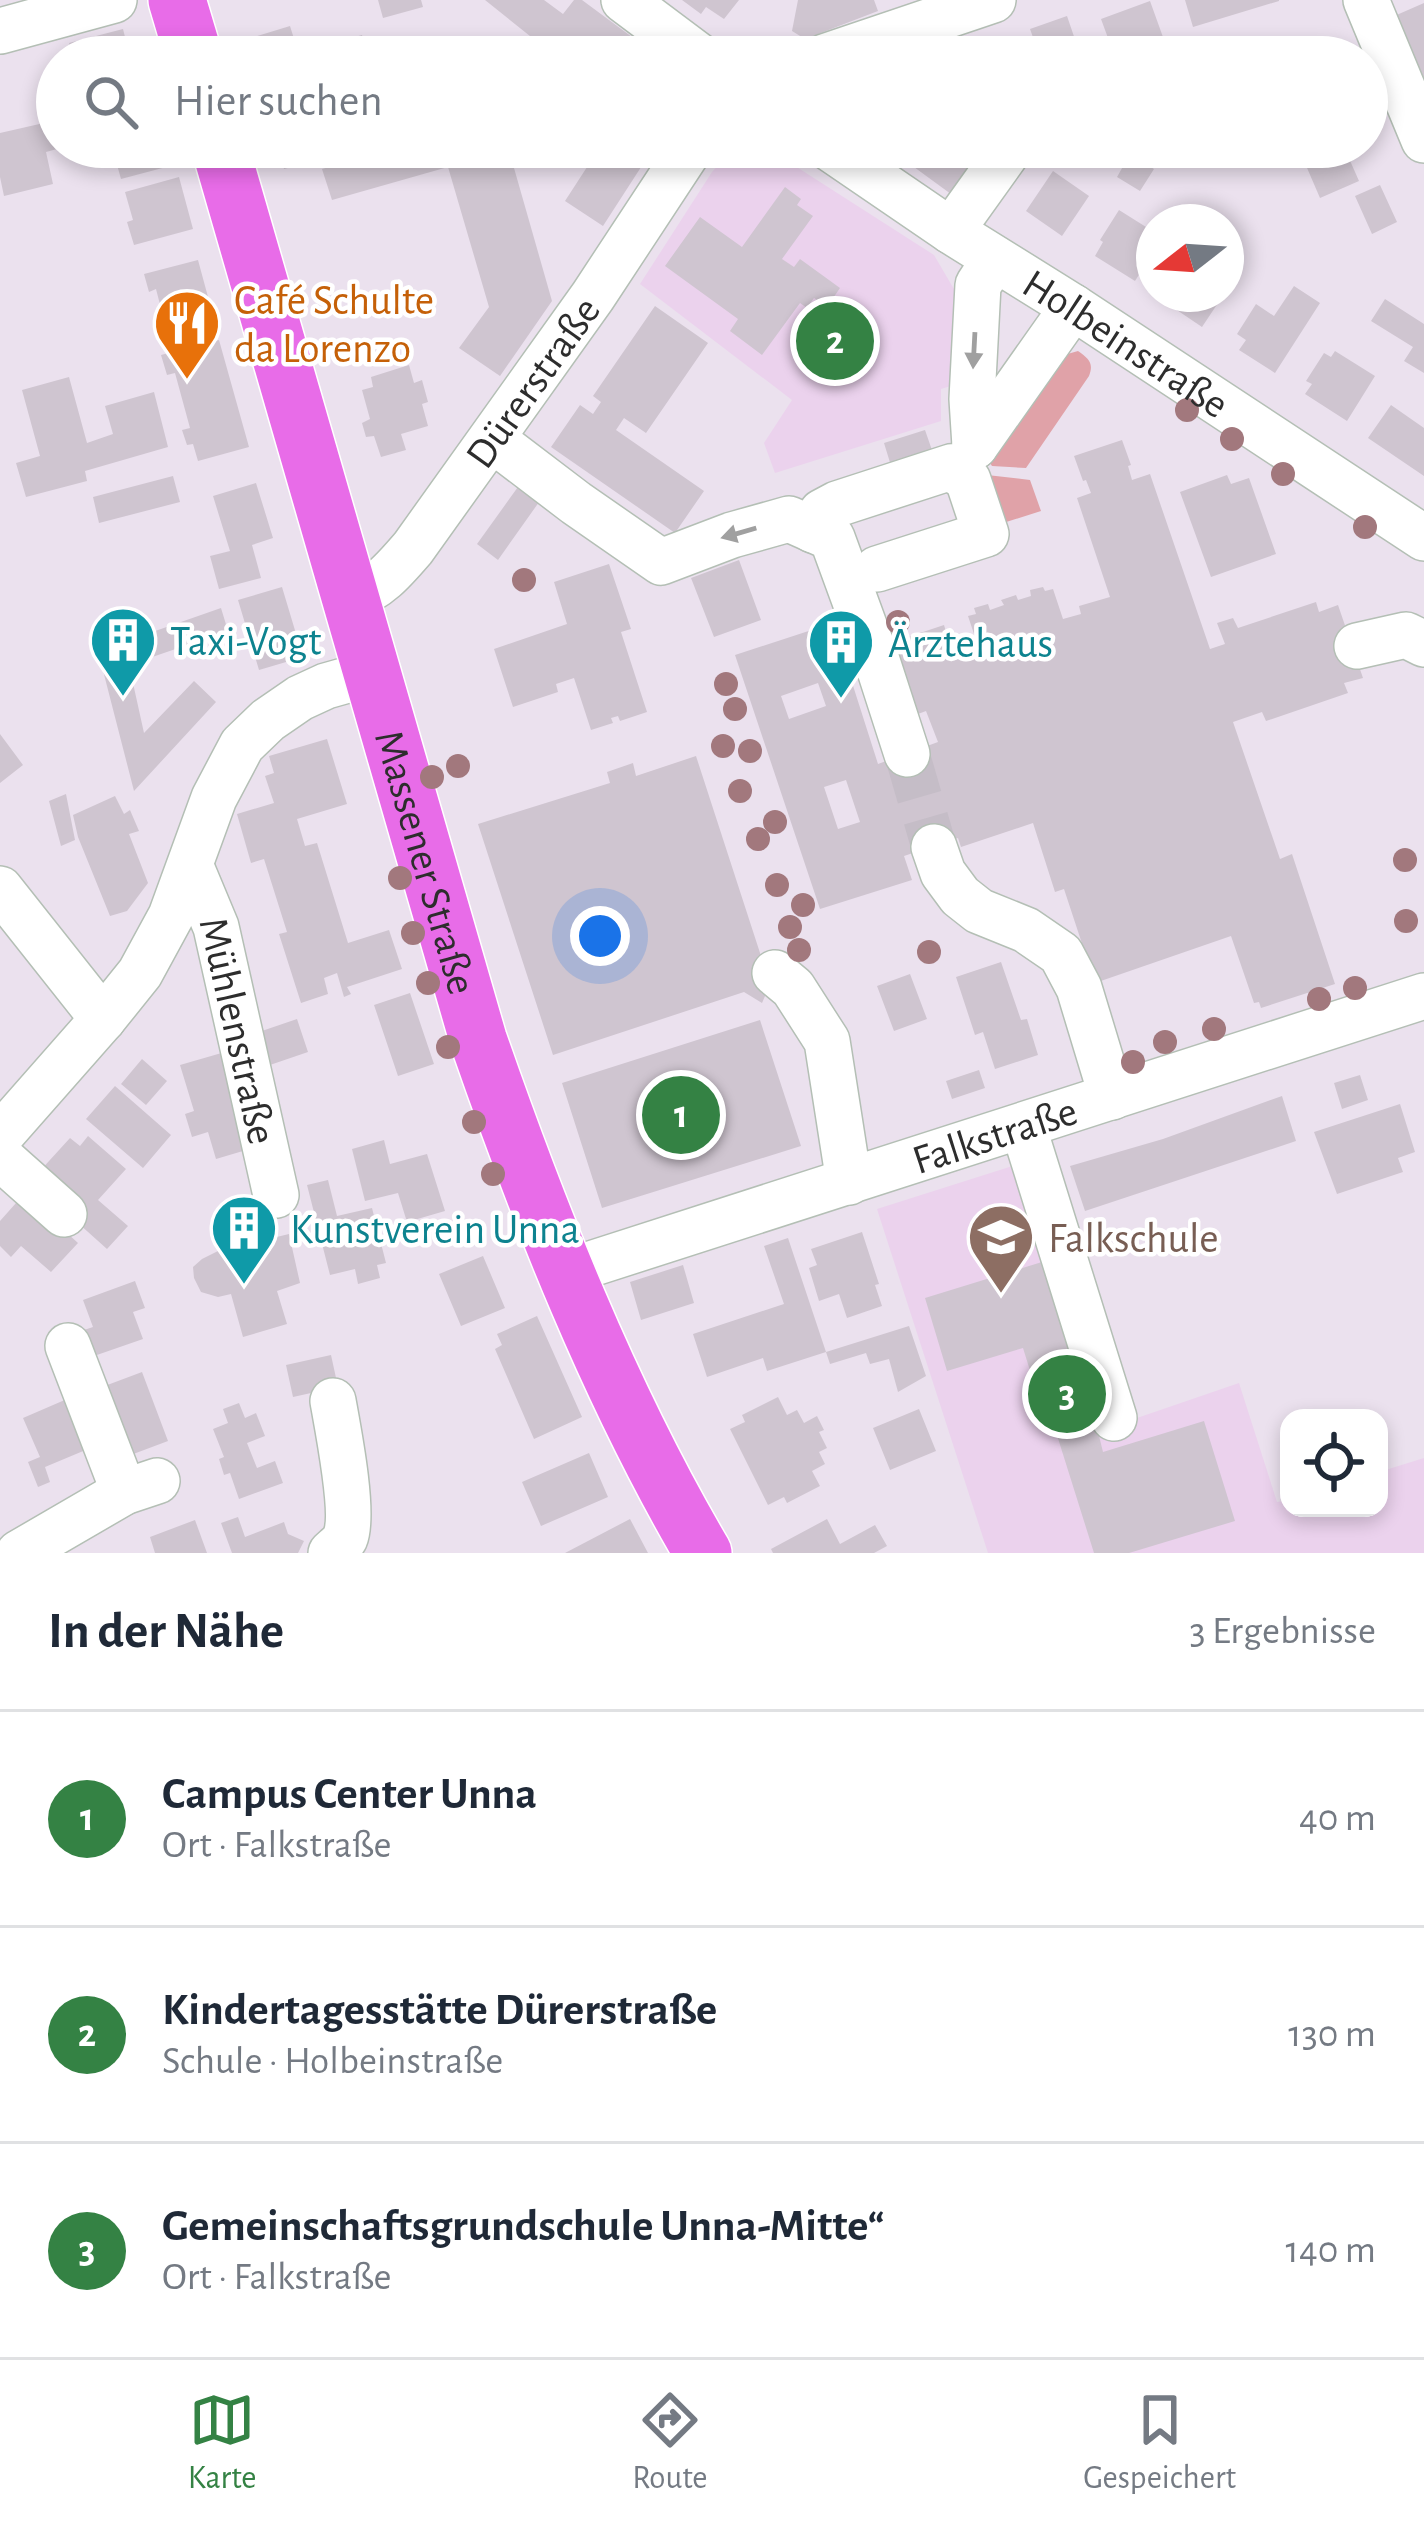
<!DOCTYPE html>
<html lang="de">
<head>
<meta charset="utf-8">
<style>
	:root { --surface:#fff; --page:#f2f2f3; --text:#1f2937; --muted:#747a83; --line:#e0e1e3; --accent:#348244 }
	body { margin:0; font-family:"Alegreya Sans",sans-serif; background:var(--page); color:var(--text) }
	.controls { position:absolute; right:36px; bottom:36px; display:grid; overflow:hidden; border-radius:24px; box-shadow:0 6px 18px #0003 }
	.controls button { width:108px; height:108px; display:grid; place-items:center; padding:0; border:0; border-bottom:3px solid var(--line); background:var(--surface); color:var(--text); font:60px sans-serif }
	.compass { position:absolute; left:1136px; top:204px; width:108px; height:108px; border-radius:50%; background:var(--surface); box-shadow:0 6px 18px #0003; rotate:253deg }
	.you { position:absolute; left:600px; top:936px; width:42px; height:42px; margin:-30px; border:9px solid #fff; border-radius:50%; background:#1a73e8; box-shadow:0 0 0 18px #1a73e833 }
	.badge { display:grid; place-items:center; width:78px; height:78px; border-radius:50%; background:var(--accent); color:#fff; font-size:39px; font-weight:700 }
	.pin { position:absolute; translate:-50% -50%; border:6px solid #fff; box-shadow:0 3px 12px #0006 }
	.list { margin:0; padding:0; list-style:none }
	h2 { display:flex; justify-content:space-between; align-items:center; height:156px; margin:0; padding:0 48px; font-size:51px }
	h2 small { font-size:39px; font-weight:400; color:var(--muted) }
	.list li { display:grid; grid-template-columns:78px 1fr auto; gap:36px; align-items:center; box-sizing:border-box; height:216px; padding:0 48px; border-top:3px solid var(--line) }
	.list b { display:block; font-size:45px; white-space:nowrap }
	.list p { margin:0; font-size:39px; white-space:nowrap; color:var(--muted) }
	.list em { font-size:39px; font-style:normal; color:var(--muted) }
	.icon { flex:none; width:66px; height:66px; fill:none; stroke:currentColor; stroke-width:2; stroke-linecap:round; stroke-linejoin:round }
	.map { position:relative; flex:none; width:1424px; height:1553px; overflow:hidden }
	.search { position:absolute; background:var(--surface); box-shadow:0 6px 18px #0003; left:36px; right:36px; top:36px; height:132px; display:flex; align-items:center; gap:30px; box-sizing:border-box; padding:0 42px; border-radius:66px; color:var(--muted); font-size:45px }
	.sheet { height:804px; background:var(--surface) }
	nav { display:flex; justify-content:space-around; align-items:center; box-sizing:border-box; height:168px; border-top:3px solid var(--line); background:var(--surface); font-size:33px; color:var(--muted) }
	nav a { display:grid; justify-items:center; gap:6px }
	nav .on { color:var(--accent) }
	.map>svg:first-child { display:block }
	.education { fill:#ebd2ed }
	.green { fill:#e0a2a8 }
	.building { fill:#cfc5d0; fill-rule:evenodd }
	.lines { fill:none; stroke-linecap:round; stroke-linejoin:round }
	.minor-tunnel { stroke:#c5bdc7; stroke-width:45; stroke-dasharray:45 22; stroke-linecap:butt }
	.minor-casing { stroke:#b4bfb5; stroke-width:48 }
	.major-casing { stroke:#fff; stroke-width:60 }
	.minor { stroke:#fff; stroke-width:45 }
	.major { stroke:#e86ce8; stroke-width:57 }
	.tree { fill:#a2787d }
	.oneway { fill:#a0a0a0 }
	.labels { text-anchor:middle; stroke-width:9; stroke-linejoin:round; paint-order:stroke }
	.food-label { font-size:42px; fill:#c56008; stroke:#fff; text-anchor:start }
	.street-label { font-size:42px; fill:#2d2d2d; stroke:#fff }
	.culture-label { font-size:42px; fill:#0d838f; stroke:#fff; text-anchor:start }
	.education-label { font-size:42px; fill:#785e54; stroke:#fff; text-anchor:start }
</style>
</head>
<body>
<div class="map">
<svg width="1424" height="1553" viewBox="0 0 1424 1553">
	<rect width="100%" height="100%" fill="#ebe1ee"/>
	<!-- education -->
	<path class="education" d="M734 148H767L934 255 958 296 954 385 941 389V421L775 473 764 443 792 400 640 284 712 172Z
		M1050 1154 1137 1418 1239 1383 1277 1502 1289 1500V1508H1379V1472L1424 1458V1553H988L877 1209Z"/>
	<!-- green -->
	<path class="green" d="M1078 351C1089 359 1094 363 1089 376L1026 468 992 466 990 463 1064 355Z
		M987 475 1030 480 1041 511 1003 523Z"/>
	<!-- building -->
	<path class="building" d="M378 0H421L423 7 383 18Z
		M485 0H544L563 14 574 0H582L659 57H587L562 39 550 52Z
		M682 0H739L724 19 706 7 701 14Z
		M798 0H874L878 11 805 39 792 31Z
		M1185 0H1279V1L1193 27Z
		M1150 1 1168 51 1152 57H1115L1101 19Z
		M1424 3V90L1392 17Z
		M1067 16 1081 57H1040L1030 29Z
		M290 26 295 42 305 39 310 57H253L247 39Z
		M123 29 130 57H73L69 43Z
		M362 35 369 57H331L327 45Z
		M57 120V149L46 152 53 184 4 196 0 177V133Z
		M112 147H165L170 166 121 179Z
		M278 147H322L325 158 284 169Z
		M398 147H508L552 301 500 376 459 348 489 307 448 167 332 200 322 169Z
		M600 147H654L603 226 565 201Z
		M915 147H964L982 161 955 197 914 167 924 153Z
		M1298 147H1344L1359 181 1320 198Z
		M1130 154 1154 169 1140 191 1117 177Z
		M1053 171 1089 196 1062 236 1026 211Z
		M179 177 193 229 134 245 127 222 133 220 125 192Z
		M1380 185 1397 222 1372 234 1355 196Z
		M785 187 801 199 797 205 813 216 782 259 794 267 800 259 840 288 827 307 814 298 807 308 800 303 762 355 730 331 738 319 665 266 700 217 742 247Z
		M1119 210 1154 232V251L1135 281 1095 256 1103 242 1100 240Z
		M198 260 211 308 164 320 156 289 149 292 144 274Z
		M1294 286 1320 303 1275 373 1239 350 1246 340 1237 334 1256 304 1274 316Z
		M1166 294H1224L1202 327 1162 300Z
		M1385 299 1424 324V373L1404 361 1413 347 1371 321Z
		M655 306 708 343 646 433 624 418 616 430 704 491 675 533 551 447 580 405 593 414 601 402 593 396Z
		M219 340 249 447 198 461 193 444 187 445 182 430 190 428 175 373 167 375 161 355Z
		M1335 351 1375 376 1347 421 1305 394 1312 384 1306 381 1324 353 1331 357Z
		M409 365 414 383 422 380 428 402 422 404 428 426 401 434 406 450 381 457 374 436 366 437 362 423 370 419 362 390 373 387 371 377Z
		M69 377 87 443 113 434 105 406 154 392 168 447 85 471 87 481 26 497 16 463 40 456 22 390Z
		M1391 405 1424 428V476L1368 438Z
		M925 430 934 456 892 469 884 443Z
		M1122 440 1131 465 1128 466 1132 480 1150 474 1210 649 1225 644 1217 623 1233 618 1238 628 1316 602 1319 612 1338 605 1363 678 1344 683 1348 693 1266 721 1262 712 1233 722 1280 859 1292 854 1335 984 1261 1008 1259 1002 1254 1003 1231 936 1095 983 1064 889 1055 892 1033 823 961 847 958 838 904 856 912 880 820 909 735 655 833 623 878 764 938 742 926 711 918 714 893 642 944 625 951 648 976 640 968 616 976 614 974 608 988 604 990 610 1004 605 1001 600 1016 595 1018 600 1031 596 1030 590 1043 587 1045 591 1053 589 1063 619 1081 614 1079 606 1110 597 1077 498 1091 493 1086 480 1083 481 1074 456ZM818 683 826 706 789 719 781 696ZM846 780 860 822 838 829 824 787Z
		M1227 475 1231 484 1249 478 1276 554 1211 577 1180 492Z
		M173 476 180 502 99 523 93 497Z
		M523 480 544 495 498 560 477 544Z
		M256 483 273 538 252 545 261 578 219 589 210 556 230 551 213 496Z
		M739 560 761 620 714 637 691 578Z
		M609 564 631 629 621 632 647 712 620 721 618 716 611 718 613 723 591 730 574 678 556 684 558 692 513 707 494 649 567 624 554 582Z
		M282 587 303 657 259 670 238 600Z
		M221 608 228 631 129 665 144 733 194 681 216 702 134 791 98 651Z
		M0 734 23 765 0 783Z
		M327 739 347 804 297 819 305 846 317 843 348 943 389 930 402 969 347 987 351 994 344 997 337 973 324 978 328 994 301 1003 279 934 287 932 264 859 251 863 237 814 274 803 265 776 274 773 269 756Z
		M696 756 761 956 775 973 762 1003 744 992 553 1055 478 824 610 783 607 772 633 763 636 776Z
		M66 794 75 840 61 846 49 801Z
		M115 796 124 814 130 810 139 831 129 834 148 883 127 911 110 916 78 837 73 815Z
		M1001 962 1021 1020 1027 1019 1038 1055 995 1069 983 1032 975 1035 956 977Z
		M910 974 927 1019 894 1031 877 986Z
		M410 993 434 1064 398 1076 374 1005Z
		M297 1019 308 1052 267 1066 256 1033Z
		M760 1020 801 1146 602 1208 562 1083Z
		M225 1052 253 1148 216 1159 208 1132 192 1137 185 1114 194 1111 180 1065Z
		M142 1059 167 1081 146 1105 121 1084Z
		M979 1070 985 1088 952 1099 946 1081Z
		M1360 1075 1368 1100 1342 1109 1334 1083Z
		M115 1086 171 1135 143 1168 86 1119Z
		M1282 1096 1296 1141 1085 1211 1070 1166 1163 1139Z
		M1400 1104 1415 1152 1398 1158 1403 1172 1337 1194 1314 1132Z
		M88 1136 126 1169 98 1200 128 1226 107 1249 78 1223 86 1214 39 1172 70 1138 80 1146Z
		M384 1140 390 1164 427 1154 445 1211 407 1222 398 1193 365 1201 352 1149Z
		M328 1180 337 1216 372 1208 386 1263 377 1265 380 1278 358 1284 355 1269 330 1275 307 1185Z
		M24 1194 78 1243 51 1272 21 1246 11 1257 0 1246V1221Z
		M862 1232 879 1284 875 1285 882 1306 847 1318 839 1294 819 1301 809 1268 817 1265 811 1249Z
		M289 1234 300 1283 277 1291 287 1324 243 1337 231 1294 218 1297 201 1292 194 1278 193 1267 202 1259 218 1251Z
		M788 1238 826 1352 767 1371 763 1358 707 1377 693 1334 784 1304 764 1246Z
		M483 1256 505 1308 461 1326 439 1274Z
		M1055 1258 1103 1452 1204 1421 1235 1521 1129 1553H1094L1056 1432 1050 1435 1023 1348 947 1371 925 1298Z
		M683 1265 694 1303 641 1320 630 1282Z
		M135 1281 145 1308 133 1312 143 1339 94 1356 84 1330 93 1327 83 1300Z
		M537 1316 582 1417 534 1439 495 1349 502 1345 497 1334Z
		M909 1326 926 1376 898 1392 889 1359 870 1364 866 1353 830 1364 826 1352Z
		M331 1355 338 1387 293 1397 286 1365Z
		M142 1372 168 1441 120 1459 94 1390Z
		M778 1397 787 1415 797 1410 804 1423 817 1416 824 1430 819 1432 827 1448 819 1452 825 1464 812 1471 820 1486 787 1503 784 1497 768 1505 730 1429 745 1422 742 1415Z
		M67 1399 88 1449 45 1467 50 1482 38 1487 28 1462 40 1457 23 1418Z
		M239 1403 245 1418 256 1413 265 1436 247 1443 257 1468 275 1461 283 1483 239 1499 230 1473 224 1475 219 1459 224 1457 213 1429 228 1423 223 1409Z
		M919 1409 936 1451 890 1470 873 1428Z
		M589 1453 608 1497 541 1526 522 1482Z
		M238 1517 245 1537 284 1522 288 1534 304 1541 298 1553H232L221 1523Z
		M630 1519 648 1553H565Z
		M827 1519 840 1544 875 1525 887 1546 874 1553H773L771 1549Z
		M195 1520 207 1553H155L150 1537Z"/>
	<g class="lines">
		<!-- minor-tunnel -->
		<path class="minor-tunnel" d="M907 754 934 847"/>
		<!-- minor casing -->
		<g class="minor-casing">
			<g id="minor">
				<path d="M624 0 700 57"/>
				<path d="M1366 0 1424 140"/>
				<path d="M0 31 114 0"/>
				<path d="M824 57 993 0"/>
				<path id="s1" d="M828 147 951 231 1073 307 1424 538"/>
				<path d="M951 231 1011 147"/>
				<path d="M492 439 576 503 661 562 732 535 789 519 832 538 877 661 907 754"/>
				<path d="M975 446 972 399 978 285 995 259"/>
				<path d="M975 446 1073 307"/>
				<path d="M813 530 822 512 837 504 951 467 968 480 986 534 877 569"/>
				<path id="s2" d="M351 598C379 588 394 570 413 548L593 296 691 147"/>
				<path d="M1357 646 1406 635 1424 644"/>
				<path d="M934 847 943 873 960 896 979 911 1026 930 1061 954 1079 988 1112 1097"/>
				<path id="s3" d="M191 867 216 927 276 1195"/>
				<path d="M0 889 103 1019"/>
				<path d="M775 973 793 988 827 1041 849 1182"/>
				<path d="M1023 1126 1114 1418"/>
				<path d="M0 1136 103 1019 140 973 171 916 214 798 242 745 268 720 300 698 326 686 372 673"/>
				<path d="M0 1157 64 1214"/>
				<path id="s4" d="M566 1272 1424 996"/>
				<path d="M68 1346 124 1492"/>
				<path d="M19 1553 124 1492 157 1481"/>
				<path d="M331 1553C336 1548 342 1544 345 1538 355 1515 338 1429 333 1401"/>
			</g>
		</g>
		<!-- major casing -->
		<g class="major-casing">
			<g id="major">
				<path d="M177 0 194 57"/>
				<path id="s5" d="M220 147 478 1039C538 1212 610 1395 703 1553"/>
			</g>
		</g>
		<!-- minor -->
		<use href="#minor" class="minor"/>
		<!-- major -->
		<use href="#major" class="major"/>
	</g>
	<!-- trees -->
	<g class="tree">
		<circle cx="1187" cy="410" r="12"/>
		<circle cx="1232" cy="439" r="12"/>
		<circle cx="1283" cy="474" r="12"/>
		<circle cx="1365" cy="527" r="12"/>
		<circle cx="524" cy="580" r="12"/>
		<circle cx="898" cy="622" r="12"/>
		<circle cx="726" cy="684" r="12"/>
		<circle cx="735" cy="709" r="12"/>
		<circle cx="723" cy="746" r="12"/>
		<circle cx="750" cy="751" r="12"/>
		<circle cx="458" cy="766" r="12"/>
		<circle cx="432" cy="777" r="12"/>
		<circle cx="740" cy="791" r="12"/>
		<circle cx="775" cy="822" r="12"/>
		<circle cx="758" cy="839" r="12"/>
		<circle cx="1405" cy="860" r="12"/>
		<circle cx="400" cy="878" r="12"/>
		<circle cx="777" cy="885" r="12"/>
		<circle cx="803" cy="905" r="12"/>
		<circle cx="1406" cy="921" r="12"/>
		<circle cx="790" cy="927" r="12"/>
		<circle cx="413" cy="933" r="12"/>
		<circle cx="799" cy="950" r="12"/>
		<circle cx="929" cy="952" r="12"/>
		<circle cx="428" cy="983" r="12"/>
		<circle cx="1355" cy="988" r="12"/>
		<circle cx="1319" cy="999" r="12"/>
		<circle cx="1214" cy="1029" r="12"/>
		<circle cx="1165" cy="1042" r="12"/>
		<circle cx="448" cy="1047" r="12"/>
		<circle cx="1133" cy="1062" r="12"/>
		<circle cx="474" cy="1122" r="12"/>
		<circle cx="493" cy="1174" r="12"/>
	</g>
	<!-- one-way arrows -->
	<defs><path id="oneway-solid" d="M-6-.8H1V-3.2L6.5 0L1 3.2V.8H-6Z" transform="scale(3)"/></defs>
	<g class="oneway">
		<use href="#oneway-solid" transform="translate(974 350) rotate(93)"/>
		<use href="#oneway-solid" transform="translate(739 533) rotate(164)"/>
	</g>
	<!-- icons -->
	<defs>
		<g id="restaurant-pin" transform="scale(3.45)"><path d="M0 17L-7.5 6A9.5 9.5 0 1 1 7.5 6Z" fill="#e8710a" stroke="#fff"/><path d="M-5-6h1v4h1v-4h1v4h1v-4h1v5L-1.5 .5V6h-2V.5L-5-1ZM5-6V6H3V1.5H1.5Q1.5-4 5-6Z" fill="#fff"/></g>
		<g id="building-pin" transform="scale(3.45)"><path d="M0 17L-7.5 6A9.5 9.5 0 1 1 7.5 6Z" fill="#0f9aa8" stroke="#fff"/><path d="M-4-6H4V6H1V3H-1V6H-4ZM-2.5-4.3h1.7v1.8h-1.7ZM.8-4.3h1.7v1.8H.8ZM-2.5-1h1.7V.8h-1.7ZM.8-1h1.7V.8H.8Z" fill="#fff"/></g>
		<g id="school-pin" transform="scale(3.45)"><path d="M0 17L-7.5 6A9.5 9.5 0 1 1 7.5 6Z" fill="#8d6e63" stroke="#fff"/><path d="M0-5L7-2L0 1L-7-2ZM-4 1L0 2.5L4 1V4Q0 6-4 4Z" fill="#fff"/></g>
	</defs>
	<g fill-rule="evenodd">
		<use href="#restaurant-pin" x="187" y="323"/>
		<use href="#building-pin" x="123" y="640"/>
		<use href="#building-pin" x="841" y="642"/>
		<use href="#building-pin" x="244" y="1228"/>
		<use href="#school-pin" x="1001" y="1237"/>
	</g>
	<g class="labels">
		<!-- food labels -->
		<g class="food-label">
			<text x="234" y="314">Café Schulte<tspan x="234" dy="48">da Lorenzo</tspan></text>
		</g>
		<!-- street labels -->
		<g class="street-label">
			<text dy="15" stroke="none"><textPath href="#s1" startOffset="357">Holbeinstraße</textPath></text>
			<text dy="15" stroke="none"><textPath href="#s2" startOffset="285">Dürerstraße</textPath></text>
			<text dy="15" stroke="none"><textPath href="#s5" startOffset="744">Massener Straße</textPath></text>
			<text dy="15" stroke="none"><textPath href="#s3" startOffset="171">Mühlenstraße</textPath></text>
			<text dy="15" stroke="none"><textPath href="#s4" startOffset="450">Falkstraße</textPath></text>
		</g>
		<!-- culture labels -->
		<g class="culture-label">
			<text x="170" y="655">Taxi-Vogt</text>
			<text x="888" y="657">Ärztehaus</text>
			<text x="290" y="1243">Kunstverein Unna</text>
		</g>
		<!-- education labels -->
		<g class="education-label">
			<text x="1048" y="1252">Falkschule</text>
		</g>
	</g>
</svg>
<div class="controls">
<button><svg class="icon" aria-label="locate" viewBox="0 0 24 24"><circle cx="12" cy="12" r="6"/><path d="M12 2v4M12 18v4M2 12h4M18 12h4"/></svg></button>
</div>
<svg class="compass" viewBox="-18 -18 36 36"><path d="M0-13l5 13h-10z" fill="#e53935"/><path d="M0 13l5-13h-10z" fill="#747a83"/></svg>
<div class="you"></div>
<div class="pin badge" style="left:681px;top:1115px">1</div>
<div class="pin badge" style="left:835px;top:341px">2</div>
<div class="pin badge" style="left:1067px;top:1394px">3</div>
<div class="search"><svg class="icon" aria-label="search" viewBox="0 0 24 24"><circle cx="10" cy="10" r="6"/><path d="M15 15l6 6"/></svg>Hier suchen</div>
</div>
<section class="sheet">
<h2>In der Nähe<small>3 Ergebnisse</small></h2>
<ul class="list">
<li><span class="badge">1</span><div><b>Campus Center Unna</b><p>Ort · Falkstraße</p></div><em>40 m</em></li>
<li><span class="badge">2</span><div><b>Kindertagesstätte Dürerstraße</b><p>Schule · Holbeinstraße</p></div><em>130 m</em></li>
<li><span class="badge">3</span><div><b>Gemeinschaftsgrundschule Unna-Mitte“</b><p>Ort · Falkstraße</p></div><em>140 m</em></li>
</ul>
</section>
<nav>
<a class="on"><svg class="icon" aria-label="map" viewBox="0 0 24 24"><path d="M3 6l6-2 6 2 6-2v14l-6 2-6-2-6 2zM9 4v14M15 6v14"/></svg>Karte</a>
<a><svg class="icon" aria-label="directions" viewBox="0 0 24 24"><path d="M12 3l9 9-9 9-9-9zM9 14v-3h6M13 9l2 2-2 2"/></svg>Route</a>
<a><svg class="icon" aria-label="saved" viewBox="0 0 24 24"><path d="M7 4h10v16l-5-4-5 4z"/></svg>Gespeichert</a>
</nav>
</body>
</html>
